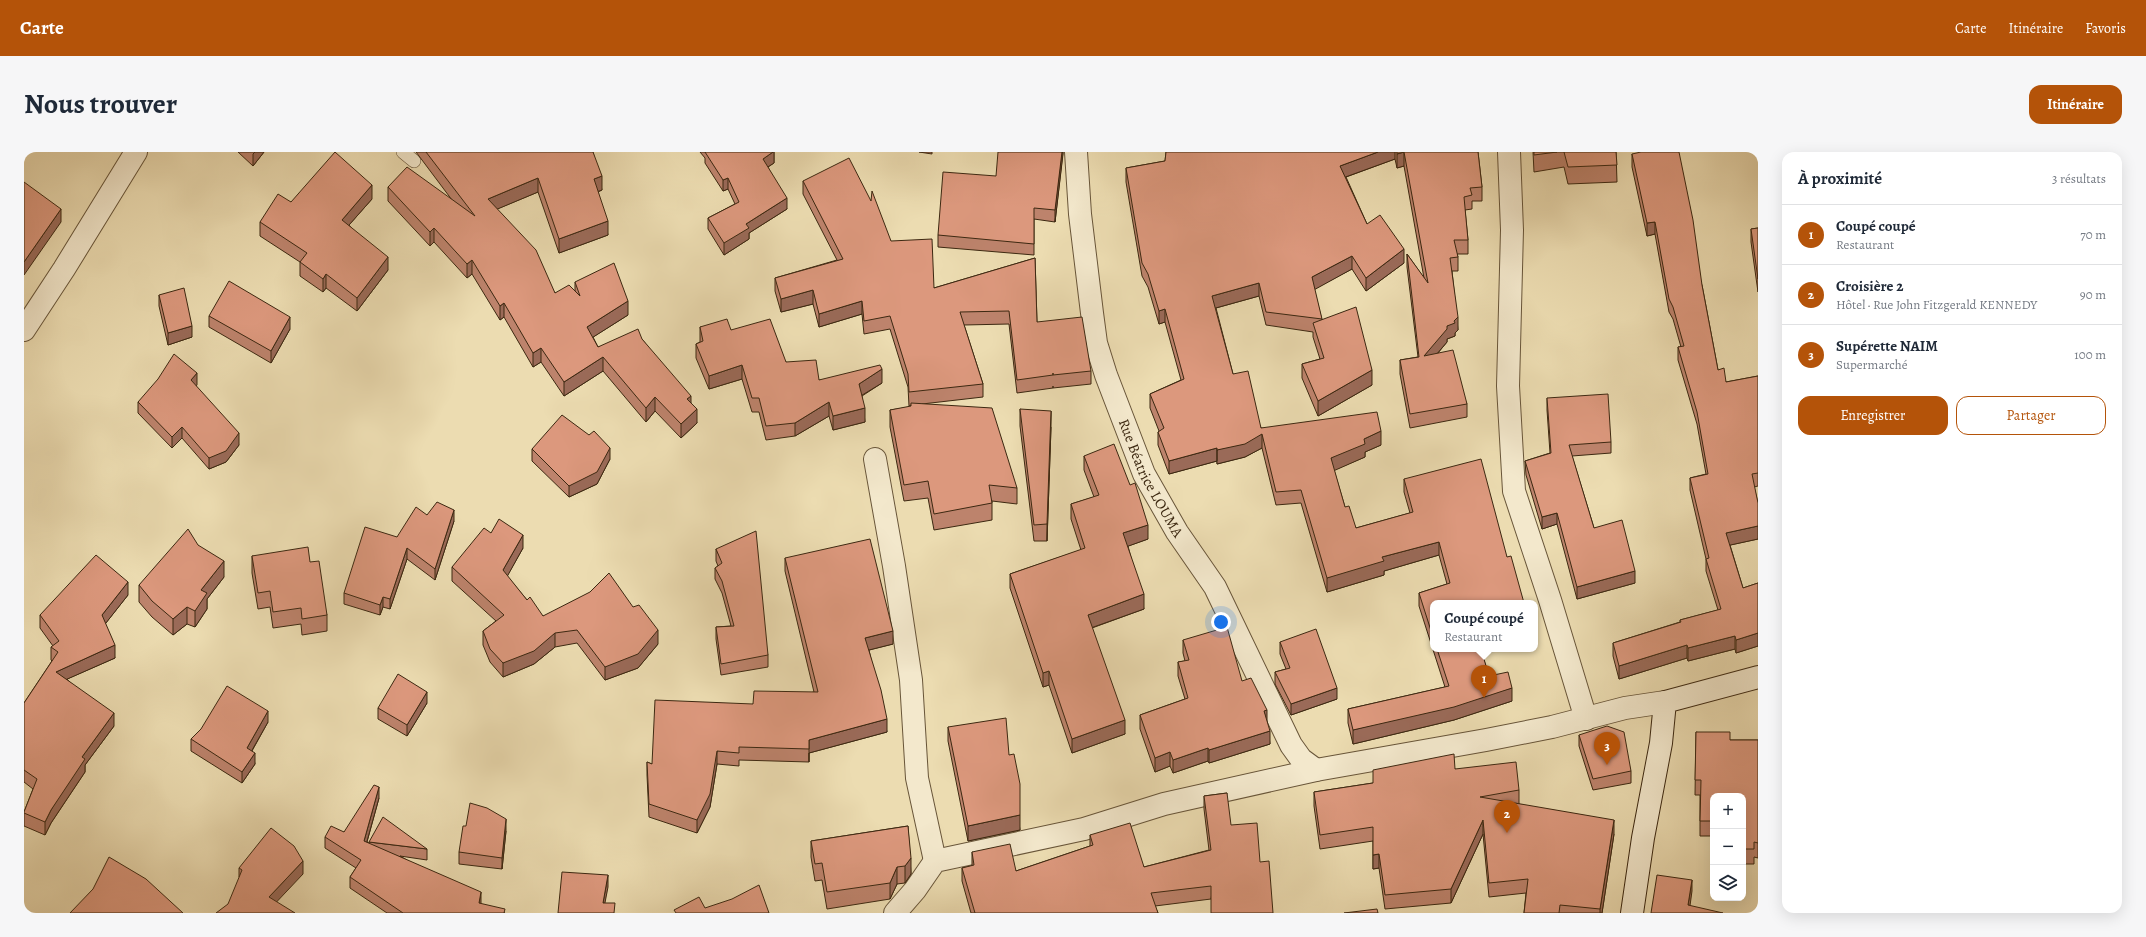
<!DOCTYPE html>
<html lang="fr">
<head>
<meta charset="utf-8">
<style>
	:root { --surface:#fff; --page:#f6f6f7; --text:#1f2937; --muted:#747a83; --line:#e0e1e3; --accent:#b45309 }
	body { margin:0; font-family:Alegreya,serif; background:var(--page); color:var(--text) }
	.controls { position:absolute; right:12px; bottom:12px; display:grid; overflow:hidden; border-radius:8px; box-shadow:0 4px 16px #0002 }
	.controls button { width:36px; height:36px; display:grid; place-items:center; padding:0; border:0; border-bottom:1px solid var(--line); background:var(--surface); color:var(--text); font:20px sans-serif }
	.you { position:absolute; left:1197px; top:470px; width:14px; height:14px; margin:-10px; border:3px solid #fff; border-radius:50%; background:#1a73e8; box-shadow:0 0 0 6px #1a73e833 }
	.badge { display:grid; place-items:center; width:26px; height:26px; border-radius:50%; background:var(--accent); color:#fff; font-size:13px; font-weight:700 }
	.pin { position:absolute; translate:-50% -33px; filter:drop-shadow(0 1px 2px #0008) }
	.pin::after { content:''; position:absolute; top:21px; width:14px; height:12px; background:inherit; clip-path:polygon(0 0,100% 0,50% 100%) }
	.popup { position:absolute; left:1406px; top:448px; width:108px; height:52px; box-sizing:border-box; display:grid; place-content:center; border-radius:8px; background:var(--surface); filter:drop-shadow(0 1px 3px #0005); font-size:13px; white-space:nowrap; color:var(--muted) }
	.popup b { font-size:15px; color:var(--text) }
	.popup::after { content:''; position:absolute; left:50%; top:100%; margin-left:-8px; border:8px solid transparent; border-top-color:var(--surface) }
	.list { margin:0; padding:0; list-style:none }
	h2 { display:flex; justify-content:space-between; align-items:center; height:52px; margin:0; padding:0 16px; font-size:17px }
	h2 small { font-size:13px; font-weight:400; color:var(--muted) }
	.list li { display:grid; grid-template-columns:26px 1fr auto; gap:12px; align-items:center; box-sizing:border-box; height:60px; padding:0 16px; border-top:1px solid var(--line) }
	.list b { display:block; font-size:15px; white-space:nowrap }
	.list p { margin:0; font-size:13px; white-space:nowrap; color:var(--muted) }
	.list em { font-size:13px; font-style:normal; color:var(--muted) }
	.actions { display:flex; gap:8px; padding:12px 16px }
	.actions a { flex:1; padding:9px 0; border:1px solid var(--accent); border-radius:12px; text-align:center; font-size:14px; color:var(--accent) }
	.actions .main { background:var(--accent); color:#fff }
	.icon { flex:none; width:22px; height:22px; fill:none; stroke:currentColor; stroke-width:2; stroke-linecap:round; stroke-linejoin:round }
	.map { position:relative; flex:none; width:1734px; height:761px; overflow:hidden; border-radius:12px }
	header { display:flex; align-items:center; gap:24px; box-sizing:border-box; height:56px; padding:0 20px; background:var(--accent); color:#fff }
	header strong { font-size:19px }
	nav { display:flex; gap:22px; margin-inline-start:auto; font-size:14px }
	.intro { display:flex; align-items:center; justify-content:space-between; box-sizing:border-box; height:96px; padding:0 24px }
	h1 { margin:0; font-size:28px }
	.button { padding:10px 18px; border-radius:12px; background:var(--accent); color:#fff; font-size:14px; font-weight:700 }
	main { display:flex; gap:24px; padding:0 24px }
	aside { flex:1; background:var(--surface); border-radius:12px; box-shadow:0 4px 16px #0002 }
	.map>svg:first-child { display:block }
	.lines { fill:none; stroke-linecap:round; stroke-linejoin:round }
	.lane-casing { stroke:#685539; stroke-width:14 }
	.street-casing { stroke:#685539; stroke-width:24 }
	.secondary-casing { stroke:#3c2811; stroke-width:24 }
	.lane { stroke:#f3e8cc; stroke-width:13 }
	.street { stroke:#f3e8cc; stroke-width:22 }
	.secondary { stroke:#f3e8cc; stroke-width:22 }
	.wall { fill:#bd836c; stroke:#3c2811 }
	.shaded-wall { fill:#9a6a58; stroke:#3c2811 }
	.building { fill:#dc987d; stroke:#3c2811 }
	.labels { text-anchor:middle; stroke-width:3; stroke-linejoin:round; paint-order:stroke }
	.street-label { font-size:15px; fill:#3c2811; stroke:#f3e8cc }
</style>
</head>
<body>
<header>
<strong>Carte</strong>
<nav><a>Carte</a><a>Itinéraire</a><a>Favoris</a></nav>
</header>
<div class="intro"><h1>Nous trouver</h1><a class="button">Itinéraire</a></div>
<main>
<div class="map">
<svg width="1734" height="761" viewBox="0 0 1734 761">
	<rect width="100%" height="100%" fill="#ecdcb1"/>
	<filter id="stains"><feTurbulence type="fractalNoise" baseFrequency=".005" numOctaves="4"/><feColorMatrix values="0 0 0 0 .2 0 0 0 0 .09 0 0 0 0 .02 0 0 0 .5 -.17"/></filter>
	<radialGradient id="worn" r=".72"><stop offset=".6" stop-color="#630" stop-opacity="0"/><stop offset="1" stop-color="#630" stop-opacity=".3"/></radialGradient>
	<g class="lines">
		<!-- lane casing -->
		<g class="lane-casing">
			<path id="lane" d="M379 0 390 9"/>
		</g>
		<!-- street casing -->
		<g class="street-casing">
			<g id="street">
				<path id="s1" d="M1052 0 1056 62 1068 161 1072 191 1082 223 1120 322 1153 380 1191 435 1267 593 1277 607 1292 618"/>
				<path d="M1485 0 1488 78 1484 234 1490 339 1526 448 1562 567"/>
				<path d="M0 178 40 117 112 0"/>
				<path d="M851 307 870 414 887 528 893 626 911 709"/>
				<path d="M871 761 891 738 911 709 1060 677 1140 652 1292 618 1462 588 1528 575 1601 556 1641 550"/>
			</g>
		</g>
		<!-- secondary casing -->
		<g class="secondary-casing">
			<path id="secondary" d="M1608 761 1619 686 1637 591 1641 550 1734 525"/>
		</g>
		<!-- lane -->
		<use href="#lane" class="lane"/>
		<!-- street -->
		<use href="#street" class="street"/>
		<!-- secondary -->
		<use href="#secondary" class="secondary"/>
	</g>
	<!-- wall -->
	<path class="wall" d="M214 0H240L229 14Z
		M392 0H569L578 38 574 40 584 83 535 101 514 40 473 57 531 141 551 139V130L604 163 569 185 574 195 618 187 667 251 673 271 657 286 631 259 622 270 579 219 540 244 517 210 509 215 480 165 476 168 448 122 443 126 410 90 406 94 364 49V35L428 48Z
		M676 0H750V11L744 15 763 57 725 81V87L700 103 684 77V66L711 52 704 37 699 39 681 11V6Z
		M895 0H908V2Z
		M1039 0 1031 70 1010 67V103L914 95V83L972 24Z
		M1142 0H1454L1458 35V49H1448V57L1441 58 1444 88V102H1433L1434 105V119H1428L1434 178 1431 181V184L1423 187V190L1414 201 1443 252V265L1386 276 1376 222V208L1394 205 1383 115V102L1400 126 1380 14 1373 16 1371 7 1322 25 1343 72 1380 111 1342 139 1328 117 1290 137 1298 168 1348 233 1294 264 1278 226V212L1296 207 1289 185V180L1242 173 1235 144 1192 156 1209 222 1237 276 1357 293 1341 300V305L1310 318 1321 355 1332 376 1386 361 1380 340V327L1483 405 1409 451V497H1474V498L1458 502 1465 524 1488 549 1430 568 1329 592 1324 571V557L1421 535 1395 454V441L1423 432 1415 403 1360 419V423L1303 440 1277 351 1252 353 1238 296 1221 305 1193 312V309L1145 322 1134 293V280L1135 279 1126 256V242L1157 228 1141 170 1135 172 1124 135 1118 124 1102 30V16L1141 9Z
		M1509 0H1592L1593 30 1544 32 1540 15 1510 20Z
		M1608 2 1678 133 1694 218 1702 230 1734 224V334L1730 335 1734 351V387L1706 393 1719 436 1734 431V494L1712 501 1711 497 1664 509 1663 506 1595 527 1589 504V491L1656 470V468L1694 458 1682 419V407L1666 338V326L1682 322 1673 272 1654 208V195H1657L1649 167 1645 160 1631 82 1623 84 1608 15Z
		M779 29 867 89 910 136 1011 106 1013 170 1067 219V232L1029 236V234V236L993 241 985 172 940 173 959 232V245L898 252 993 336V352L968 349V368L910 378 904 346 880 349 866 275V258L887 255V253L885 254 884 235 866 177 840 182 838 162 795 175 789 152 757 160 751 139V126L813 108 779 42Z
		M348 47 325 73 364 118 333 159 302 136 299 140 276 124V110L236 84V70L267 50Z
		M1734 76V140L1727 90V77Z
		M135 143 168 185 144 193 135 154Z
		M185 164 266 177 247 211 185 175Z
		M676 175 707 178 762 210 795 228 858 231 838 244 841 270 809 278 805 264 771 284 742 288 735 260H728L718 227 685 237 672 206V192L676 190Z
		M173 233 172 234 215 293 202 310 185 317 158 286 148 296 114 261V250Z
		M1523 246 1587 290V301L1548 304 1570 376 1611 431 1553 447 1533 372 1518 377 1502 323 1501 309 1526 301 1523 258Z
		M996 257 1027 275 1023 389H1010L996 274Z
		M508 297 586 307 573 332 545 345 508 309Z
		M1060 304 1124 387 1104 394 1120 457 1068 476 1101 582 1048 601 1025 533 1019 535 986 436V422L1057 398 1047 367V352L1070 345 1060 318Z
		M403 363 430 369 411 428 383 407 366 457 359 455 356 463 320 452V441L373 385Z
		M467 381 499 396 483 424 503 448 519 464 634 492 614 516 581 528 553 491 531 495 510 512 479 525 466 510 459 493V479L472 469 428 429V415Z
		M174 393 200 425 183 447V457L171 475 163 472 149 483 128 465 115 450V433Z
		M692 397 744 503V515L697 523 692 487V475L707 474 698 441 691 427V416L694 414 692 409Z
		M228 404 286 410 303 463V479L278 483 277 472 249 476 246 455 234 457 228 421Z
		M761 406 869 492 845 498 863 580 785 601V610L715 608V614L693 612 686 655 673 681 625 665 623 623V610L628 612 729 552 790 540 761 419Z
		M104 443 81 472 91 506 43 527 90 574 61 613V620L27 671 21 683 0 674V660L9 637 0 630V551L28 509 27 508V495L29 494 16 476V463Z
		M1159 488 1218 529 1243 570 1246 592 1185 611 1184 609 1149 621 1146 614 1131 620 1116 577V563L1161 547 1154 524V510L1161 509 1159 501Z
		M1256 490 1313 547 1267 563 1251 532V520L1262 517 1256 502Z
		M403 551 383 584 354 567V556Z
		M244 570 228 599 231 612 218 631 167 599V587Z
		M924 575 985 603 996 678 944 689 924 589Z
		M1672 580 1706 588H1734V706L1730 705V712H1719V644H1689V684H1676V643H1671Z
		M1555 583 1607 619V631L1569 638 1555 594Z
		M1431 617 1495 638V652L1590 682 1578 761H1500L1502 741 1465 745 1459 682 1427 751 1361 757 1355 716 1349 717V689L1296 697 1290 654V640L1349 631Z
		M1203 641 1187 747 1131 754 1134 761H947L938 729V716L948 714V700L992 719 1066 694V683L1120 715 1185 698 1180 657V644Z
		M355 646 343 690 345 691V690L403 697V708L376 704 457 752 481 761H363L326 736V725L332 716 301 696V685L320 680Z
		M884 674 887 722 881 731 873 732 866 747 803 757 798 728 791 729 787 705V689Z
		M482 679 478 717 435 712V700Z
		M215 716 279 722 215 725Z"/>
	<!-- shaded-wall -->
	<path class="shaded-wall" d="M231 0H240L229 14V2Z
		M749 0H750V11L739 18V7Z
		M1038 0H1039V2L1031 70V58Z
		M1354 0H1371V7L1316 27V14Z
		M1380 0V14L1373 16V2Z
		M578 24V38L570 41V27Z
		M514 26V40L464 61V47Z
		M704 26V37L699 39V28Z
		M348 33V47L318 81V68Z
		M763 46V57L725 81V87L700 103V91L722 72Z
		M37 57V70L0 123V110Z
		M584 69V83L535 101V87Z
		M1631 70V82L1623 84V71Z
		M410 76V90L406 94V80Z
		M1380 97V111L1342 139V126Z
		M1328 104V117L1288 139V125Z
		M364 105V118L333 159V146Z
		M448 108V122L443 126V112Z
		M302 122V136L299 140V127Z
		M1235 131V144L1188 157V144Z
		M789 138V152L757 160V147Z
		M604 149V163L563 189V175Z
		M838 149V162L795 175V162Z
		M480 151V165L476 168V154Z
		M1141 157V170L1135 172V159Z
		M266 165V177L247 211V199Z
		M1434 165V178L1431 181V184L1423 187V190L1400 217V204L1423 174 1430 169Z
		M168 174V185L144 193V181Z
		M517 196V210L509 215V201Z
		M579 205V219L540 244V230Z
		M718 213V227L685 237V224Z
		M858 217V231L835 245V232Z
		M1348 218V233L1294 264V249Z
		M173 221V233L167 240V228Z
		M667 244V258L663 247Z
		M631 245V259L622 270V256Z
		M805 250V264L771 284V271Z
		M841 256V270L809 278V264Z
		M673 257V271L657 286V272Z
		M1027 259V275L1023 389V372Z
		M158 275V286L148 296V285Z
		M1357 279V293L1341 300V305L1307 320V306L1340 287Z
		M215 281V293L202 310 185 317V306Z
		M1238 282V296L1221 305 1193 312V298Z
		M586 296V307L573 332 545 345V334Z
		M1193 296V309L1145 322V309Z
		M430 358V369L411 428V417Z
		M1533 361V372L1518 377V365Z
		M1124 373V387L1099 396V381Z
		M1734 374V387L1702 394V381Z
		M499 383V396L479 432V418Z
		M1415 390V403L1360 419V423L1303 440V426L1358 405Z
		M383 396V407L366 457V447Z
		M200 409V425L183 447V457L171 475V459L177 438Z
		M1611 419V431L1553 447V435Z
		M104 430V443L78 476V463Z
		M1120 442V457L1064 477V463Z
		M359 445V455L356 463V453Z
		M163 455V472L149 483V467Z
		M634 478V492L614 516 581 528V515Z
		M869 479V492L841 499V486Z
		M531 481V495L510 512 479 525V511Z
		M1734 481V494L1712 501V488Z
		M1711 484V497L1664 509V496Z
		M91 493V506L32 532V520Z
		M1663 493V506L1595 527V514Z
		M1455 497H1474V498L1455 503Z
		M1025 519V533L1019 535V521Z
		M1313 536V547L1267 563V552Z
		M1488 536V549L1430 568 1329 592V578Z
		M403 540V551L383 584V573Z
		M1243 558V572L1240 559Z
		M244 559V570L223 607V596Z
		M90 561V574L61 613V620L27 671 21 683V670L27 658 58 605Z
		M863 567V580L785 601V610V588Z
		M1101 568V582L1048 601V587Z
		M1246 579V592L1185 611V598Z
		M1184 596V609L1149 621V608Z
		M693 599V612L686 655 673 681V668Z
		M1146 600V614L1131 620V606Z
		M231 601V612L218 631V620Z
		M355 635V646L340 700V689Z
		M996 663V678L944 689V674Z
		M482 667V679L478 717V706Z
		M1459 668V682L1427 751V737Z
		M1590 668V682L1578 761H1576V757Z
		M1355 702V716L1349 717V703Z
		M887 706V722L881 731V714Z
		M279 709V722L245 758V745Z
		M873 715V732L866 747V731Z
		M584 723V735L579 761V751Z
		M1668 728V739L1665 761 1664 753Z
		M457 740V751L455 761V751Z"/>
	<!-- building -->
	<path class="building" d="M311 0 348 33 318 68 364 105 333 146 302 122 299 127 276 110 283 101 236 70 254 42 267 50Z
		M402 0H569L578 24 570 27 584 69 535 87 514 26 464 47 512 98 531 141 545 133 556 144 551 130 590 111 604 149 563 175 574 195 614 177 618 187 667 244 663 247 673 257 657 272 631 245 622 256 579 205 540 230 517 196 509 201 480 151 476 154 448 108 443 112 410 76 406 80 364 35 383 15 451 64Z
		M681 0H749L739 7 763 46 722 72 725 76 700 91 684 66 715 50 704 26 699 28Z
		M974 0H1038L1031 58 1010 56V92L914 83 919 20 972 24Z
		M1142 0H1354L1316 14 1343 72 1356 63 1380 97 1342 126 1328 104 1288 125 1298 167 1242 160 1235 131 1188 144 1209 222 1224 219 1237 276 1353 260 1357 279 1340 287 1341 292 1307 306 1321 355 1325 354 1332 376 1389 360 1380 327 1457 307 1483 405 1487 404 1500 451H1409V485L1395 441 1426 431 1415 390 1358 405 1360 409 1303 426 1277 338 1252 340 1238 282 1221 292 1193 298V296L1145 309 1134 280 1140 276 1126 242 1160 227 1141 157 1135 159 1124 122 1118 111 1102 16 1141 9Z
		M1373 0H1454L1458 35 1446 36 1448 43 1440 45 1444 88H1430L1434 105 1426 106 1434 165 1430 169 1431 171 1423 174V177L1400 204 1429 198 1443 252 1386 262 1376 208 1395 205 1383 102 1404 131 1380 0 1373 2Z
		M1510 0H1533L1510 3Z
		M1540 0H1592L1593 13 1544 15Z
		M1617 0H1655L1669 68 1678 133 1694 218 1700 216 1702 230 1734 224V321L1728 322 1734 351V374L1702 381 1719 436 1734 431V481L1712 488 1711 484 1664 496 1663 493 1595 514 1589 491 1657 470 1656 468 1697 457 1682 407 1685 406 1666 326 1684 322 1673 260 1654 195 1660 194 1649 155 1645 147 1631 70 1623 71 1608 2Z
		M825 6 847 49 848 39 867 89 908 87 910 136 1011 106 1013 170 1058 165 1067 219 1029 223V221V223L993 228 985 159 936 160 959 232 885 240 884 222 866 164 840 169 838 149 795 162 789 138 757 147 751 126 819 107 779 29Z
		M0 30 37 57 0 110Z
		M1734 76V127L1727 77Z
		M205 129 266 165 247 199 185 164Z
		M160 136 168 174 144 181 135 143Z
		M1332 155 1348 218 1294 249 1278 212 1300 206 1289 171Z
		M703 167 707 178 746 167 762 210 792 208 795 228 856 213 858 217 835 232 841 256 809 264 805 250 771 271 742 274 735 246H728L718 213 685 224 672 192 679 189 676 175Z
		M150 202 173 221 167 228 215 281 202 299 185 306 158 275 148 285 114 250 134 227Z
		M1584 242 1587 290 1545 293 1570 376 1598 368 1611 419 1553 435 1533 361 1518 365 1502 312 1501 309 1527 301 1523 246Z
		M887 251 968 256 993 336 965 333 968 351 910 362 904 329 880 333 866 258 887 254Z
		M996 257 1027 259 1023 372 1010 373Z
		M538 263 565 283 570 279 586 296 573 320 545 334 508 297Z
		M1090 292 1106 333 1111 331 1124 373 1099 381 1120 442 1064 463 1101 568 1048 587 1025 519 1019 521 986 422 1061 396 1047 352 1075 343 1060 304Z
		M413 350 430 358 411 417 383 396 366 447 359 445 356 453 320 441 341 375 373 385 392 355 403 363Z
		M475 367 499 383 479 418 503 448 506 445 519 464 566 440 585 421 609 455 615 453 634 478 614 502 581 515 553 478 531 481 510 499 479 511 466 497 459 479 480 463 428 415 460 376 467 381Z
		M164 377 174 393 200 409 177 438 183 441 171 459 163 455 149 467 128 449 115 433Z
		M732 379 744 503 697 512 692 475 710 474 698 429 691 416 698 411 692 397Z
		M846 387 869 479 841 486 857 538 863 567 785 588V597L715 595V601L693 599 686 642 673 668 625 652 623 610 628 612 631 548 729 552 730 539 794 540 761 406Z
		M284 395 286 410 295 409 303 463 278 467 277 456 249 460 246 439 234 441 228 404Z
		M72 403 104 430 78 463 91 493 32 520 90 561 58 605 61 607 27 658 21 670 0 661V660L13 627 0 618V551L34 500 27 495 35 489 16 463Z
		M1203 475 1218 529 1227 526 1243 558 1240 559 1246 579 1185 598 1184 596 1149 608 1146 600 1131 606 1116 563 1164 546 1154 510 1165 508 1159 488Z
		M1292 477 1313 536 1267 552 1251 520 1266 516 1256 490Z
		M1413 497H1457L1465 524 1484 520 1488 536 1430 555 1329 578 1324 557 1425 534Z
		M374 522 403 540 383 573 354 556Z
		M203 534 244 559 223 596 231 601 218 620 167 587 177 577Z
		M982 566 985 603 990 602 996 632V663L944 674 924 575Z
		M1583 574 1600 580 1607 619 1569 627 1555 583Z
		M1672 580H1706V588H1734V691L1730 690V697H1719V644H1689V669H1676L1677 628H1671Z
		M1430 602 1431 617 1492 610 1495 638 1456 645 1590 668 1576 757 1536 753 1535 761H1500L1504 727 1465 731 1459 668 1427 737 1361 743 1355 702 1349 703V675L1296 683 1290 640 1349 631V618Z
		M350 633 355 635 340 689 457 740 455 751 481 757 480 761H379L326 725 337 708 301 685 307 674 320 680Z
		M1203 641 1207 673 1233 671 1236 710 1245 709 1249 761H1187V734L1127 741 1134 761H951L938 716 950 713 948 700 986 692 992 719 1069 693 1066 683 1106 671 1120 715 1187 698 1180 644Z
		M446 651 463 656 482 667 478 706 435 700 439 674H442Z
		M359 665 403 697 345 690Z
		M884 674 887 706 881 714 873 715 866 731 803 740 798 711 791 712 787 689Z
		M247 676 270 694 279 709 245 745 271 761H192L204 752 218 718 215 716Z
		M85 705 122 727 159 761H46L69 737Z
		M538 720 584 723 579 751H591L590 761H534Z
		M1633 723 1668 728 1664 753 1699 761H1627Z
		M735 733 745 761H652L650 758 675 745 681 756 708 747Z
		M1353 757 1354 761H1320Z"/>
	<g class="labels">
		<!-- street labels -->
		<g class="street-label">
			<text dy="5" stroke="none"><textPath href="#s1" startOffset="338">Rue Béatrice LOUMA</textPath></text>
		</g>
	</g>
	<rect width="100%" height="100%" filter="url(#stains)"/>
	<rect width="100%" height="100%" fill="url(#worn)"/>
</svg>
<div class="controls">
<button>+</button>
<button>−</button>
<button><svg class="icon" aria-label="layers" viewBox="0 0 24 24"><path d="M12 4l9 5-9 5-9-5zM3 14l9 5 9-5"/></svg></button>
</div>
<div class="you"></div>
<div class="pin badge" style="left:1460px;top:546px">1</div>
<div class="popup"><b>Coupé coupé</b>Restaurant</div>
<div class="pin badge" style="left:1483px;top:681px">2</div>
<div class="pin badge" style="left:1583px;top:613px">3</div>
</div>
<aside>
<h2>À proximité<small>3 résultats</small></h2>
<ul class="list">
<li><span class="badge">1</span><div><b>Coupé coupé</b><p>Restaurant</p></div><em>70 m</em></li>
<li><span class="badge">2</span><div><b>Croisière 2</b><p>Hôtel · Rue John Fitzgerald KENNEDY</p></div><em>90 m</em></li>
<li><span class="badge">3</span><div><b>Supérette NAIM</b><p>Supermarché</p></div><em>100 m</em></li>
</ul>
<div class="actions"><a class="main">Enregistrer</a><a>Partager</a></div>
</aside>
</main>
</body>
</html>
